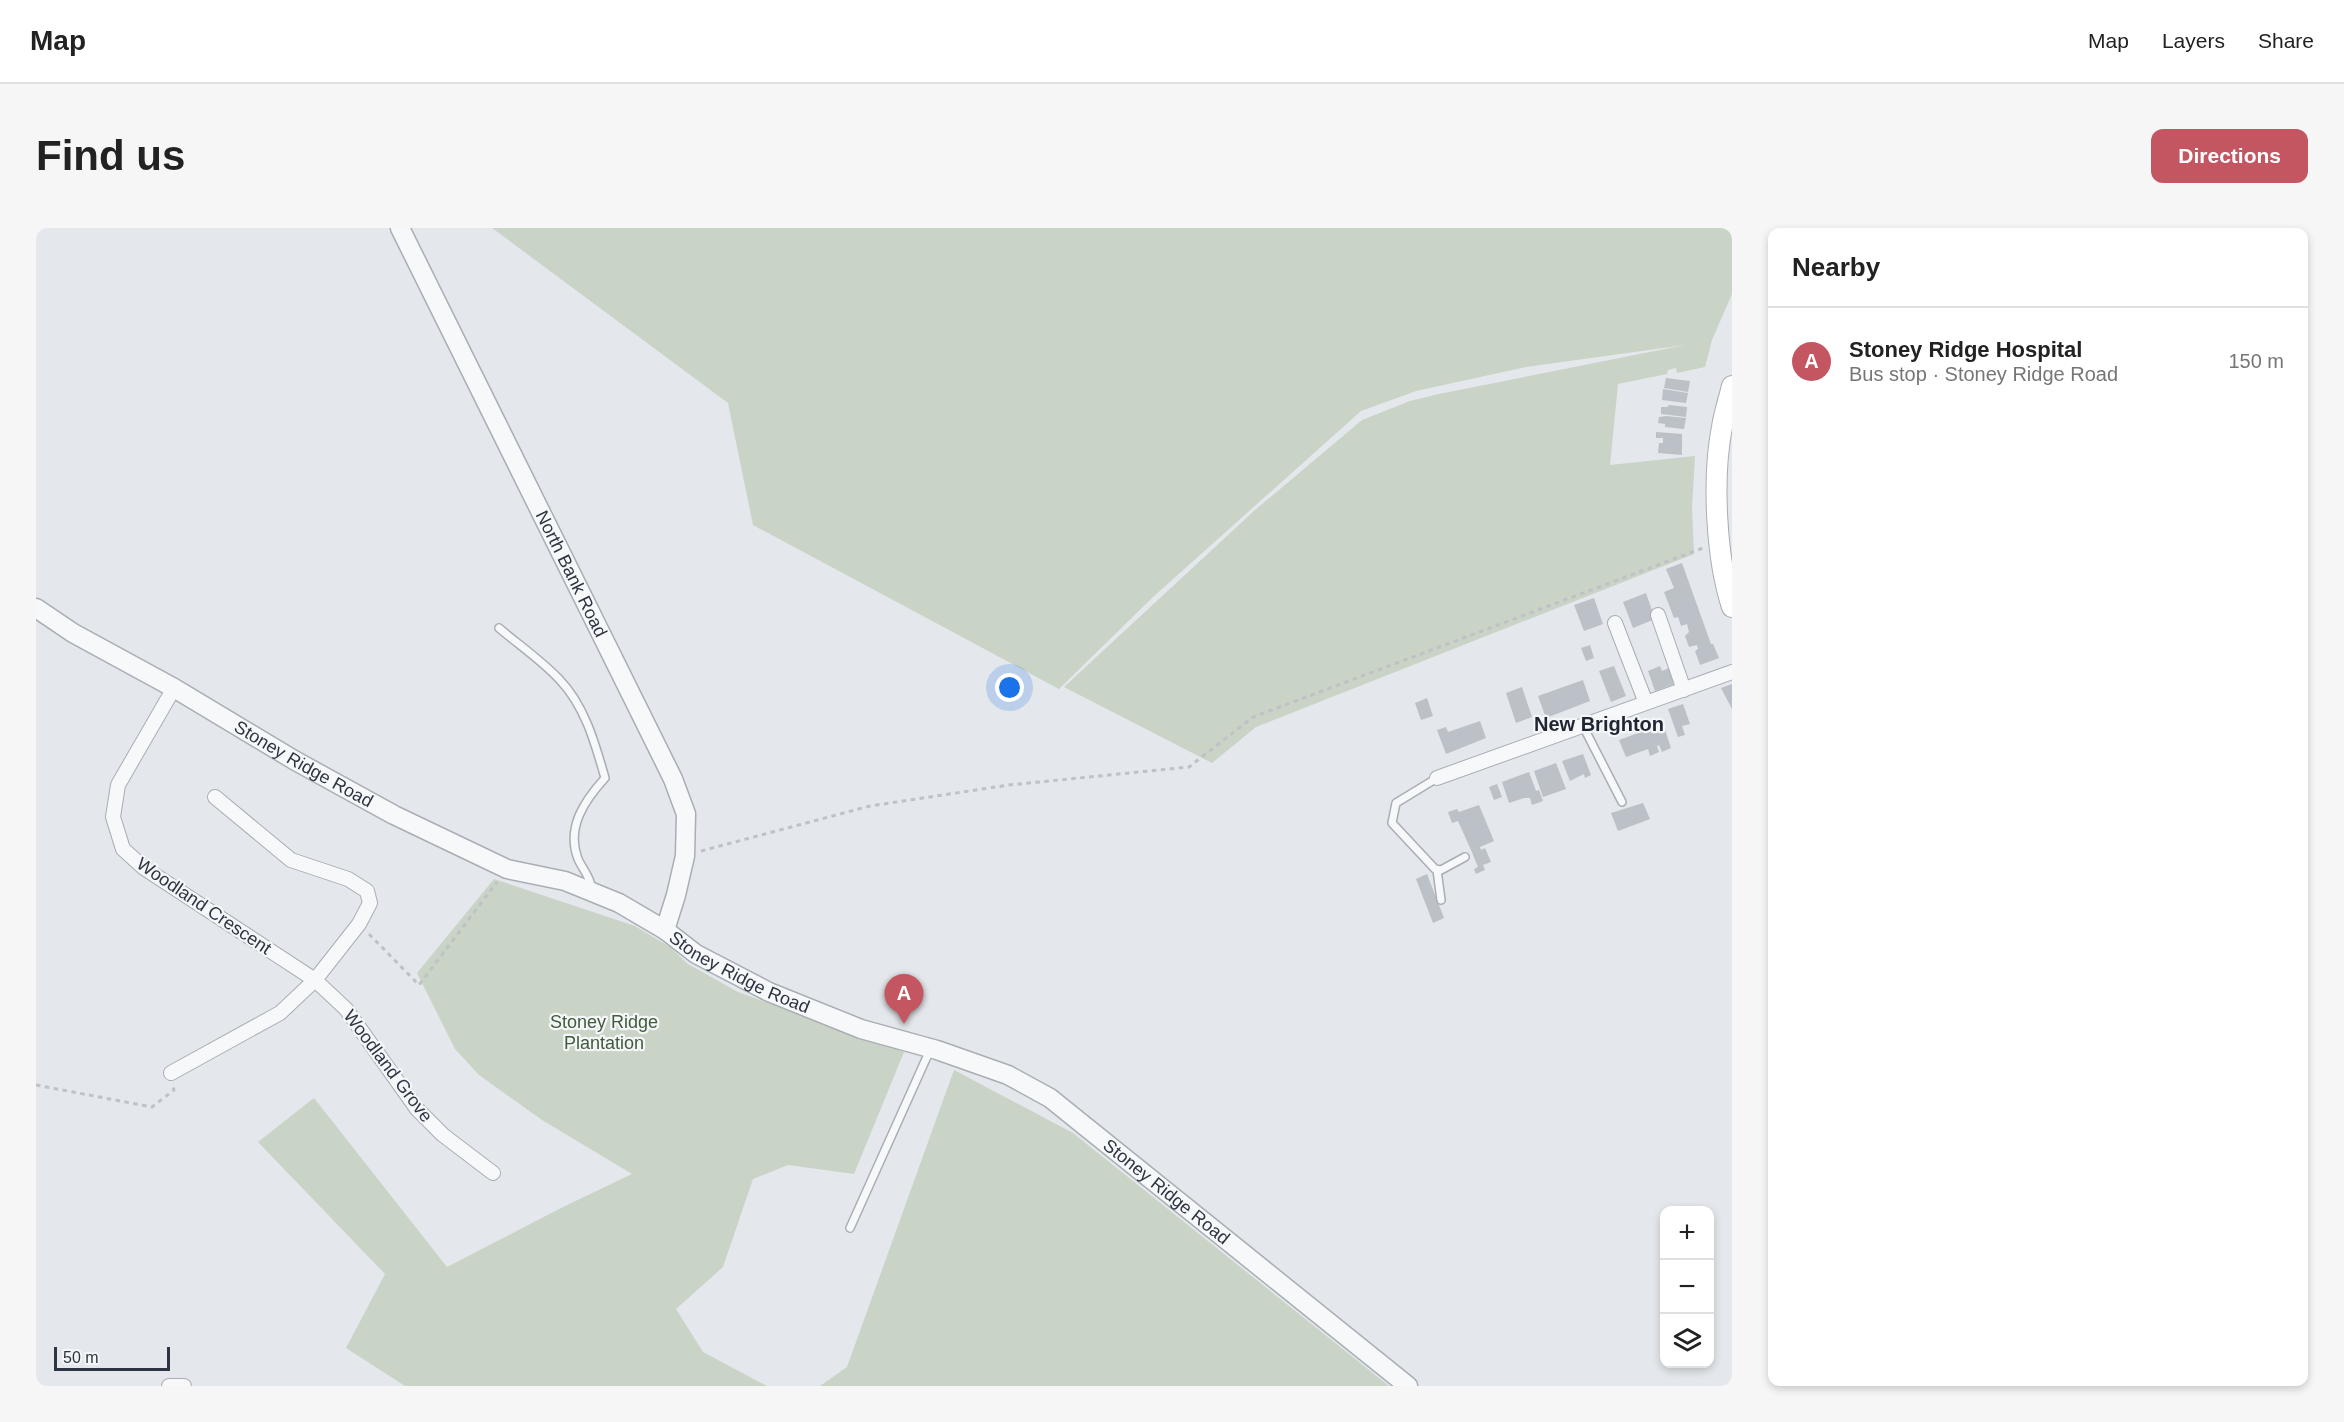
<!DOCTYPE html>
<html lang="en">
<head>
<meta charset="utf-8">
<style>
	:root { --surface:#fff; --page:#f6f6f6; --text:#222; --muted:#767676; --line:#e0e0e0; --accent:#c35660 }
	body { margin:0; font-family:Arial,sans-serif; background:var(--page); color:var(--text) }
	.controls { position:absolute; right:18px; bottom:18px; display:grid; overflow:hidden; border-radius:12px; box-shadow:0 3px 9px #0003 }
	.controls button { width:54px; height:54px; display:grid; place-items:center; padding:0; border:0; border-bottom:2px solid var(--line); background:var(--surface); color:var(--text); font:30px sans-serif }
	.scale { position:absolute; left:18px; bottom:15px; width:116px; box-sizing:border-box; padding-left:6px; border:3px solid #2d3442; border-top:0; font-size:16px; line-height:21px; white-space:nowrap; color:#2d3442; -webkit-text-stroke:4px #f4f6f8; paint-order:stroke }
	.you { position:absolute; left:974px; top:460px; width:21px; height:21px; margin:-15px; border:4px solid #fff; border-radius:50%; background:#1a73e8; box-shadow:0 0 0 9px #1a73e833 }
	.badge { display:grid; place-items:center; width:39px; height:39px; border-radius:50%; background:var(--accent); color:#fff; font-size:20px; font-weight:700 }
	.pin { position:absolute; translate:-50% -50px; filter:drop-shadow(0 2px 3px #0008) }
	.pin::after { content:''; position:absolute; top:32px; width:21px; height:18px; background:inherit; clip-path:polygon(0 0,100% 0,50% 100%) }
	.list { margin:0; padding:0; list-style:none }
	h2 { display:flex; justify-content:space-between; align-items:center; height:78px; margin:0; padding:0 24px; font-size:26px }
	h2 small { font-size:20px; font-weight:400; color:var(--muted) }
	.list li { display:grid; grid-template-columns:39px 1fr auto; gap:18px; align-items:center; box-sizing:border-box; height:108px; padding:0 24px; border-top:2px solid var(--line) }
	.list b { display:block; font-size:22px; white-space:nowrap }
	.list p { margin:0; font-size:20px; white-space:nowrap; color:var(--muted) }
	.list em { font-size:20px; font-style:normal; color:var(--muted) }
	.icon { flex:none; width:33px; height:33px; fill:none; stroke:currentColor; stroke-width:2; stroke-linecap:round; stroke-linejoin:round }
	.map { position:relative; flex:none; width:1696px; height:1158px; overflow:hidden; border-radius:12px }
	header { display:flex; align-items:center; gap:36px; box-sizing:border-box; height:84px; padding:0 30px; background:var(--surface); border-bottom:2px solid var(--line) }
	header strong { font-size:28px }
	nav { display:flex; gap:33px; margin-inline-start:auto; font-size:21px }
	.intro { display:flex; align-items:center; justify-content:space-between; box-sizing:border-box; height:144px; padding:0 36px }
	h1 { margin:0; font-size:42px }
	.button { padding:15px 27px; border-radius:12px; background:var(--accent); color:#fff; font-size:21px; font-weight:700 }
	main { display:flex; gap:36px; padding:0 36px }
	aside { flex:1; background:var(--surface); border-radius:12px; box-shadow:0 3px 9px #0003 }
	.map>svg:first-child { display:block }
	.green { fill:#c9d4c6 }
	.building { fill:#bcc0c7 }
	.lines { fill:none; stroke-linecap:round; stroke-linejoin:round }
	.service-casing { stroke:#a9aeb5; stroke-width:10 }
	.minor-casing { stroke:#a9aeb5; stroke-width:16 }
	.tertiary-casing { stroke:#a9aeb5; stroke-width:21 }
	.secondary-casing { stroke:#a9aeb5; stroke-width:22 }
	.path { stroke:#bec1c6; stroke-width:3; stroke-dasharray:4.5 4.5; stroke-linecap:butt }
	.service { stroke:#f7f8f9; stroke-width:7 }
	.minor { stroke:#f7f8f9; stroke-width:14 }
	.tertiary { stroke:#f7f8f9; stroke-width:18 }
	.secondary { stroke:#fff; stroke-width:20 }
	.labels { text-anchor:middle; stroke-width:4.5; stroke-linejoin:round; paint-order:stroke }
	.street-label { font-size:18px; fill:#2d3442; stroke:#f4f6f8 }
	.park-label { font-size:18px; fill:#405c3c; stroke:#f4f6f8 }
	.neighbourhood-label { font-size:20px; font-weight:bold; fill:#1f2533; stroke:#f4f6f8 }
</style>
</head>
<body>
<header>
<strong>Map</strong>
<nav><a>Map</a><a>Layers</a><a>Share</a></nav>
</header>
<div class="intro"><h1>Find us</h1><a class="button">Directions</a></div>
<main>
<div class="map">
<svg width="1696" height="1158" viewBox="0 0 1696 1158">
	<rect width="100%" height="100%" fill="#e4e7eb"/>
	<!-- green -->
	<path class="green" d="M456 0H1696V66L1676 112 1669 139 1641 145 1640 140 1632 142 1631 146 1582 156 1574 237 1659 228 1656 279 1658 326 1220 499 1176 535 1028 459 1219 282 1326 192 1374 173 1403 166 1649 117 1490 139 1380 163 1325 183 1117 369 1023 461 717 297 692 175Z
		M458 651 599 698 634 719 652 736 702 764 868 824 818 946 752 937 717 951 687 1039 640 1081 667 1124 731 1158H369L310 1120 349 1046 222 914 278 870 411 1039 525 980 596 946 506 892 443 847 419 821 381 745Z
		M918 842 1037 905 1353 1158H784L811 1139Z"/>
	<!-- building -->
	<path class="building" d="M1630 150 1654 153 1652 164 1628 160Z
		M1627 161 1652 165 1650 175 1626 172Z
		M1633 177 1651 179 1650 189 1625 186V179H1631Z
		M1630 188 1650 190 1648 201 1629 199V196L1622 195 1623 189Z
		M1620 204 1646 206V227L1622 225 1623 215H1627V210H1620Z
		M1646 335 1675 416H1677L1683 430 1664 437 1659 423 1662 421 1661 417 1653 419 1649 408 1653 404 1651 396 1645 398 1642 389 1638 390 1628 364 1638 360 1630 341Z
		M1610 365 1619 391 1597 400 1587 374Z
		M1558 370 1567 396 1548 403 1538 377Z
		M1554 417 1558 430 1550 433 1545 420Z
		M1578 438 1590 468 1575 474 1563 443Z
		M1624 438 1626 443 1635 439 1641 455 1619 463 1612 443Z
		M1547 452 1554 473 1510 490 1502 468Z
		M1696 456V481L1685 460Z
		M1486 459 1496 489 1480 495 1470 465Z
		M1391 470 1397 488 1385 492 1379 475Z
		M1647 476 1654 496 1646 498 1649 507 1642 509 1632 481Z
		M1444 493 1450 510 1410 526 1401 502 1410 499 1412 504Z
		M1627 496 1635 520 1626 524 1623 517 1621 518 1623 524 1614 528 1612 521 1590 529 1583 512Z
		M1547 526 1555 547 1549 550 1548 546 1534 553 1526 533Z
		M1520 535 1530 561 1507 569 1498 543Z
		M1493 544 1500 563 1503 562 1507 573 1496 577 1494 570H1488L1473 575 1466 554Z
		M1461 556 1466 569 1458 572 1453 559Z
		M1607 575 1614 591 1582 603 1575 585Z
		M1443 577 1458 613 1444 619 1445 622 1449 620 1455 634 1447 637 1449 642 1440 646 1438 641 1442 639 1435 622 1422 593 1416 595 1412 584 1421 581 1423 584Z
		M1391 646 1408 690 1397 695 1380 651Z"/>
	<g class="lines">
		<!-- service casing -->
		<g class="service-casing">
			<path id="service" d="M463 400C483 417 505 432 523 451 549 478 559 515 569 550 548 573 530 600 542 631 547 642 554 648 556 661
				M1547 498 1586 574
				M1401 550 1360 575 1356 595 1399 641 1405 642 1429 629
				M1401 642 1405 672
				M814 1000 894 822"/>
		</g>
		<!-- minor casing -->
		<g class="minor-casing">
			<path id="minor" d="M1622 387 1648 462
				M1579 395 1610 475
				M138 460 82 557 77 589 87 621 108 640 279 752 310 781 381 881 407 907 457 945
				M1401 550 1696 444
				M135 845 244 785 279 752 323 696 334 675 331 663 312 651 255 632 179 569
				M133 1158H148"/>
		</g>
		<!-- tertiary casing -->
		<g class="tertiary-casing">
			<g id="tertiary">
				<path id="s1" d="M364 0 637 551 650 586 649 628 640 667 629 702"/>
				<path id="s2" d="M0 380 37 405 138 460 258 532 358 587 471 641 529 653 583 675 629 702 660 726 733 764 825 801 901 822 972 847 1014 870 1372 1158"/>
			</g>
		</g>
		<!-- secondary casing -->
		<g class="secondary-casing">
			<path id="secondary" d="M1696 158C1693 171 1688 185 1686 199 1676 250 1680 330 1696 379"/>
		</g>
		<!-- path -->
		<path class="path" d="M665 623 834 578 973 557 1153 539 1217 489 1667 320
			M333 706 383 757 461 654
			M0 857 116 879 138 862 137 859"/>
		<!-- service -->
		<use href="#service" class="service"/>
		<!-- minor -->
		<use href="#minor" class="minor"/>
		<!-- tertiary -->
		<use href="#tertiary" class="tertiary"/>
		<!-- secondary -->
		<use href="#secondary" class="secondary"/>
	</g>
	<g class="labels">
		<!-- street labels -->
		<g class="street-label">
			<text dy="6" stroke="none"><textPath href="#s1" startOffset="386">North Bank Road</textPath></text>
			<text dy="6" stroke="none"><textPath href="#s2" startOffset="310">Stoney Ridge Road</textPath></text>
			<text transform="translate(168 678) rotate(34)" y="6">Woodland Crescent</text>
			<text dy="6" stroke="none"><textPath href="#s2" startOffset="796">Stoney Ridge Road</textPath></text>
			<text transform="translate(352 838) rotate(53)" y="6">Woodland Grove</text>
			<text dy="6" stroke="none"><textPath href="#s2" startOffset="1282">Stoney Ridge Road</textPath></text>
		</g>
		<!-- park labels -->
		<g class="park-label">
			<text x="568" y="800">Stoney Ridge<tspan x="568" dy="21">Plantation</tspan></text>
		</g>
		<!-- neighbourhood labels -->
		<g class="neighbourhood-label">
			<text x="1563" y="503">New Brighton</text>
		</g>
	</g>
</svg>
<div class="controls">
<button>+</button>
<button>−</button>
<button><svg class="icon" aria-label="layers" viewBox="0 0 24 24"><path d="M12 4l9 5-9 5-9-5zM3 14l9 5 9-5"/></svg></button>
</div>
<div class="scale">50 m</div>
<div class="you"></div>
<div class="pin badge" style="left:868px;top:796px">A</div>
</div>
<aside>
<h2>Nearby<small></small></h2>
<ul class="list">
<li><span class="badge">A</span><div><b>Stoney Ridge Hospital</b><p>Bus stop · Stoney Ridge Road</p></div><em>150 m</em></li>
</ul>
</aside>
</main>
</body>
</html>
